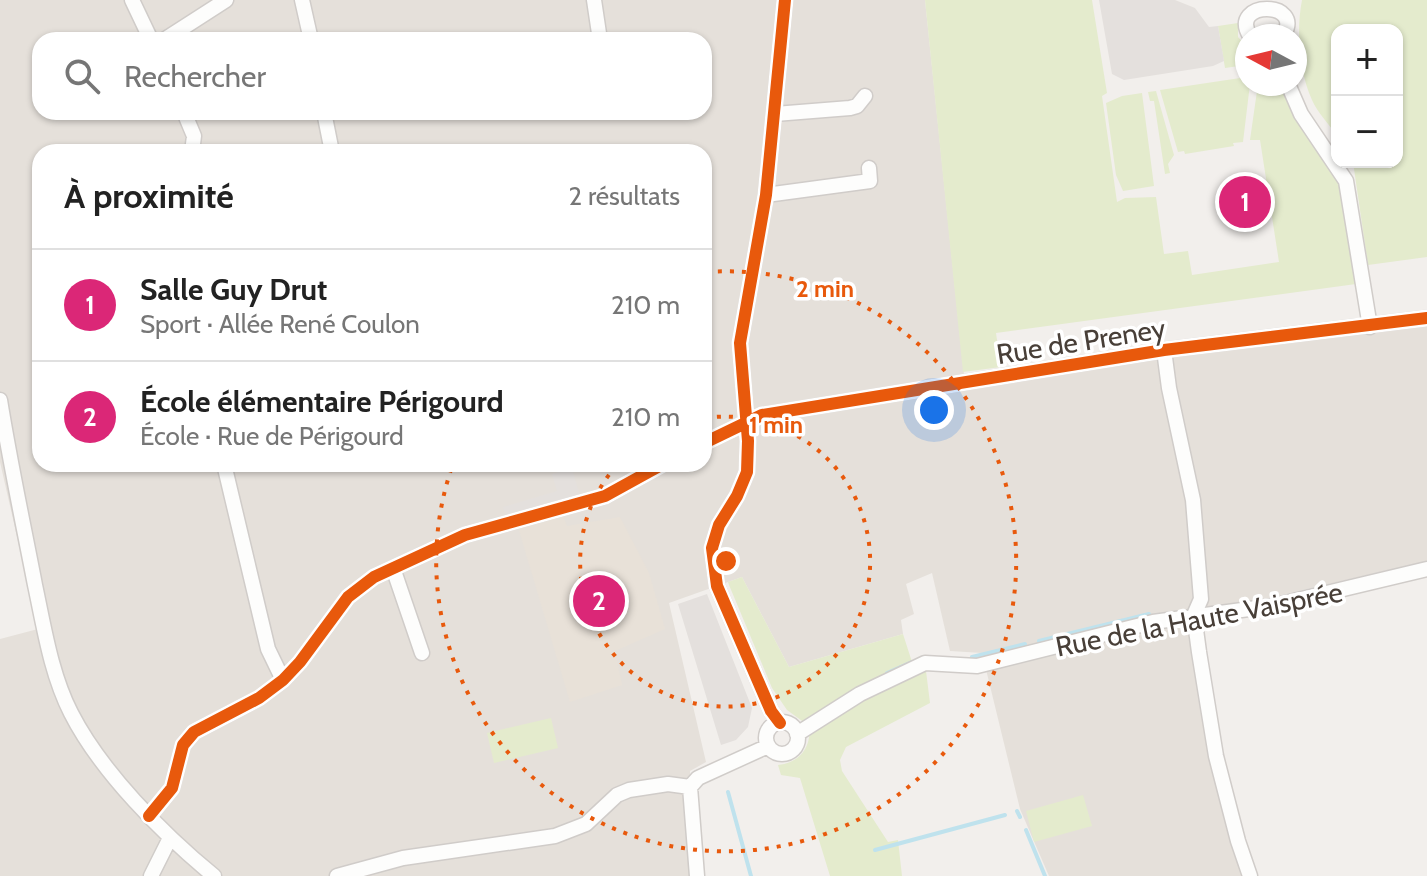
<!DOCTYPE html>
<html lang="fr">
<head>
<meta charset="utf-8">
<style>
	:root { --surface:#fff; --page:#f6f6f6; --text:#222; --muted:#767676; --line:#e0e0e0; --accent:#db2777 }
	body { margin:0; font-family:Cabin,sans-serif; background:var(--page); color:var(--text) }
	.controls { position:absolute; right:24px; top:24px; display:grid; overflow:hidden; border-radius:16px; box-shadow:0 2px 6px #0004 }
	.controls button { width:72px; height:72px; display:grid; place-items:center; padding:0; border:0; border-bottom:2px solid var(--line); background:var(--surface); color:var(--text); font:40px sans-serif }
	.compass { position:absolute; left:1235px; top:24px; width:72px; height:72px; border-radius:50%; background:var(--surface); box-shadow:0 2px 6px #0004; rotate:277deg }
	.you { position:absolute; left:934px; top:410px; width:28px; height:28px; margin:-20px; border:6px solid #fff; border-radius:50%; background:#1a73e8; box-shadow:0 0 0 12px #1a73e833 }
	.badge { display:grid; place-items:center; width:52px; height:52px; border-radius:50%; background:var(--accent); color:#fff; font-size:26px; font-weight:700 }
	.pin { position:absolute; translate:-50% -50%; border:4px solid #fff; box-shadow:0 2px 8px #0006 }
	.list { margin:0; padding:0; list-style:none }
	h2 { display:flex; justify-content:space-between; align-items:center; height:104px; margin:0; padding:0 32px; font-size:34px }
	h2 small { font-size:26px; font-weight:400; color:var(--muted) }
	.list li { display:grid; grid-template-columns:52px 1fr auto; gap:24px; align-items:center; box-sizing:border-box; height:112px; padding:0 32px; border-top:2px solid var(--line) }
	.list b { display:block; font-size:30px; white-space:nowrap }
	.list p { margin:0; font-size:26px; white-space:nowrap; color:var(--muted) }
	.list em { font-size:26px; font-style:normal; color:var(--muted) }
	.icon { flex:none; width:44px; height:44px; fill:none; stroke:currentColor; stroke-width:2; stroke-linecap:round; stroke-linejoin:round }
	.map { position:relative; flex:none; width:1427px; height:876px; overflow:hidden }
	.search { position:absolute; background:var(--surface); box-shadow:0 2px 6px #0004; left:32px; top:32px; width:680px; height:88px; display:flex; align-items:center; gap:20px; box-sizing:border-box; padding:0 28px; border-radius:24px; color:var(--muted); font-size:30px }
	.panel { position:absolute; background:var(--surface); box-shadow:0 2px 6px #0004; left:32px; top:144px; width:680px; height:328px; border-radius:24px }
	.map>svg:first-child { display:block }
	.residential { fill:#e5e0da; fill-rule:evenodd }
	.education { fill:#e8e1d8 }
	.green { fill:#e4ebcd }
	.parking { fill:#e4e0dd }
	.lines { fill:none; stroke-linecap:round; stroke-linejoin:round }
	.stream { stroke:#bfe2ed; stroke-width:4 }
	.minor-casing { stroke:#d0ccc9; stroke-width:17 }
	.minor { stroke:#fdfdfc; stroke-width:14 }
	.cycleway-casing { stroke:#fff; stroke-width:17 }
	.cycleway { stroke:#e8590c; stroke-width:12 }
	.ring { fill:none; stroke:#e8590c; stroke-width:4; stroke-dasharray:4 8 }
	.labels { text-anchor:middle; stroke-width:7; stroke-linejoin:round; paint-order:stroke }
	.street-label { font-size:28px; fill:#483f38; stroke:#fff }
	.centre { fill:#e8590c; stroke:#fff; stroke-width:4 }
	.ring-label { font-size:24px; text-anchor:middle; font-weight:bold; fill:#e8590c; stroke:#fff; stroke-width:7; stroke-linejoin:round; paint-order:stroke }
</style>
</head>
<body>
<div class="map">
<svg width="1427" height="876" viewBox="0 0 1427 876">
	<rect width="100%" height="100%" fill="#f2efec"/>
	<!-- residential -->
	<path class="residential" d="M0 0H925L965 384 1427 318V561L1194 615 1216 756 1250 876H1049L1020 809 982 653 950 651 932 573 906 584 914 614 901 620 903 634 789 667 742 577 669 603 706 762 690 771 691 812 697 876H0V639L38 629 0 462ZM40 40H704V112H40ZM40 152H704V464H40Z"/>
	<!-- education -->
	<path class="education" d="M563 516 567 526 620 517 649 573 665 629 615 651 622 685 570 702 518 527Z"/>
	<!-- green -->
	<path class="green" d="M925 0H1092L1107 93 1102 96 1117 202 1125 198 1156 197 1164 254 1188 251 1192 275 1279 262 1260 140H1250L1258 84H1282L1338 174 1347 212 1356 284 996 333 1001 367 963 372Z
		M1302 0H1427V257L1368 265 1353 162H1397V30H1337V136C1329 124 1317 112 1312 100 1299 71 1296 31 1302 0Z
		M1238 23V37L1247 47 1246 65 1225 68 1218 26Z
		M1247 77V84H1250L1243 142 1233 143 1234 146 1185 154 1184 151 1178 152 1160 90Z
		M1156 91 1174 155 1168 164 1170 173 1165 174 1154 101H1150L1148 92Z
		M1142 93 1154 186 1123 191 1116 175 1106 103 1122 96Z
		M742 577 789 667 903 634 912 662 925 663 930 703 846 747 840 760 842 771 888 842 898 840 902 876H830L800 778 781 775 778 765C799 763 812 747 809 726L787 710 772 688 729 585 728 582Z
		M551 718 558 748 494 763 487 733Z
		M1083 795 1092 826 1034 842 1026 811Z"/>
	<!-- parking -->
	<path class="parking" d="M1099 0H1175L1195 8 1209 27 1218 26 1224 61 1213 66 1124 80 1112 74Z
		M572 468 580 496 506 517 503 507 557 491 552 474Z
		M707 594 752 708 748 727 736 740 721 745 678 604Z"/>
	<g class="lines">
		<!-- stream -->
		<path class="stream" d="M1039 641 1149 614
			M972 657 1025 644
			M887 673 912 662
			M728 792 751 876
			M1017 811 1020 817
			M1026 830 1045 876
			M875 850 1005 815"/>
		<!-- minor casing -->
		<g class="minor-casing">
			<path id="minor" d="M132 0 151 40
				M302 0 311 40
				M594 0 600 40
				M1250 36C1228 0 1306 0 1283 36
				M164 40 226 0
				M1288 84 1301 114 1346 181 1370 327
				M184 112 194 136 192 152
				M324 112 332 152
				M775 114 850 108 857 106 865 96
				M766 195 870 181 869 168
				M1164 350 1169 388 1193 500 1201 599 1194 615 1199 652 1216 756 1238 841 1250 876
				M0 400C10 462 23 523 35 585 44 627 51 674 71 713 101 772 163 834 214 876
				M704 443 762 415 1164 350 1427 318
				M224 464 268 649 283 680
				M393 568 422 653
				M766 738a16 16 0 1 1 32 0a16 16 0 1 1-32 0Z
				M780 723 771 711 717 586 712 548 719 525 737 496 747 472 748 441 740 343 766 195 785 0
				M797 734 860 694 925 663 977 666 1153 622 1272 606 1427 569
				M149 816 172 788 183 745 194 732 259 698 283 680 300 662 348 597 374 577 465 535 605 496 663 464
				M151 876 169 840
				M337 876 403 858 555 836 586 824 617 795 629 790 668 784 690 787
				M697 876 690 787 698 778 768 746"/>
		</g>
		<!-- minor -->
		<use href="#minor" class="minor"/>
		<!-- cycleway casing -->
		<g class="cycleway-casing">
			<path id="cycleway" d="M704 443 762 415 1164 350 1427 318
				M780 723 771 711 717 586 712 548 719 525 737 496 747 472 748 441 740 343 766 195 785 0
				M149 816 172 788 183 745 194 732 259 698 283 680 300 662 348 597 374 577 465 535 605 496 663 464"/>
		</g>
		<!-- cycleway -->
		<use href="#cycleway" class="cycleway"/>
	</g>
	<!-- distance rings -->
	<g class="ring">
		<path d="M705 418A145 145 0 1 1 617 465"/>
		<path d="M706 272A290 290 0 1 1 453 464"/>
	</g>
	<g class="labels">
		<!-- street labels -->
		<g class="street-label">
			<text transform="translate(1081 341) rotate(-9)" y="10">Rue de Preney</text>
			<text transform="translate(1199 619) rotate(-11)" y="10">Rue de la Haute Vaisprée</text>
		</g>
	</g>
	<circle cx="726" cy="561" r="12" class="centre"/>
	<g class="ring-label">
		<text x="825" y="297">2 min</text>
		<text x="776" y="433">1 min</text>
	</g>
</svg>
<div class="controls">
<button>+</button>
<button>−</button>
</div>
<svg class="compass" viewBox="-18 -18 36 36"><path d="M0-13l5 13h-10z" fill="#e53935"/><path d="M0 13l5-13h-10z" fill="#767676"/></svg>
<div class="you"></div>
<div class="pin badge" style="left:1245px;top:202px">1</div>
<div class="pin badge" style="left:599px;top:601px">2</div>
<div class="search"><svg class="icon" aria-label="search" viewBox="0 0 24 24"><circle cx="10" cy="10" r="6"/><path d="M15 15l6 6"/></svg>Rechercher</div>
<section class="panel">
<h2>À proximité<small>2 résultats</small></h2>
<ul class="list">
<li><span class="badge">1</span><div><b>Salle Guy Drut</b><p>Sport · Allée René Coulon</p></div><em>210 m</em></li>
<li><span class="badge">2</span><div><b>École élémentaire Périgourd</b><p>École · Rue de Périgourd</p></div><em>210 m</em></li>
</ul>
</section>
</div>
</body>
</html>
